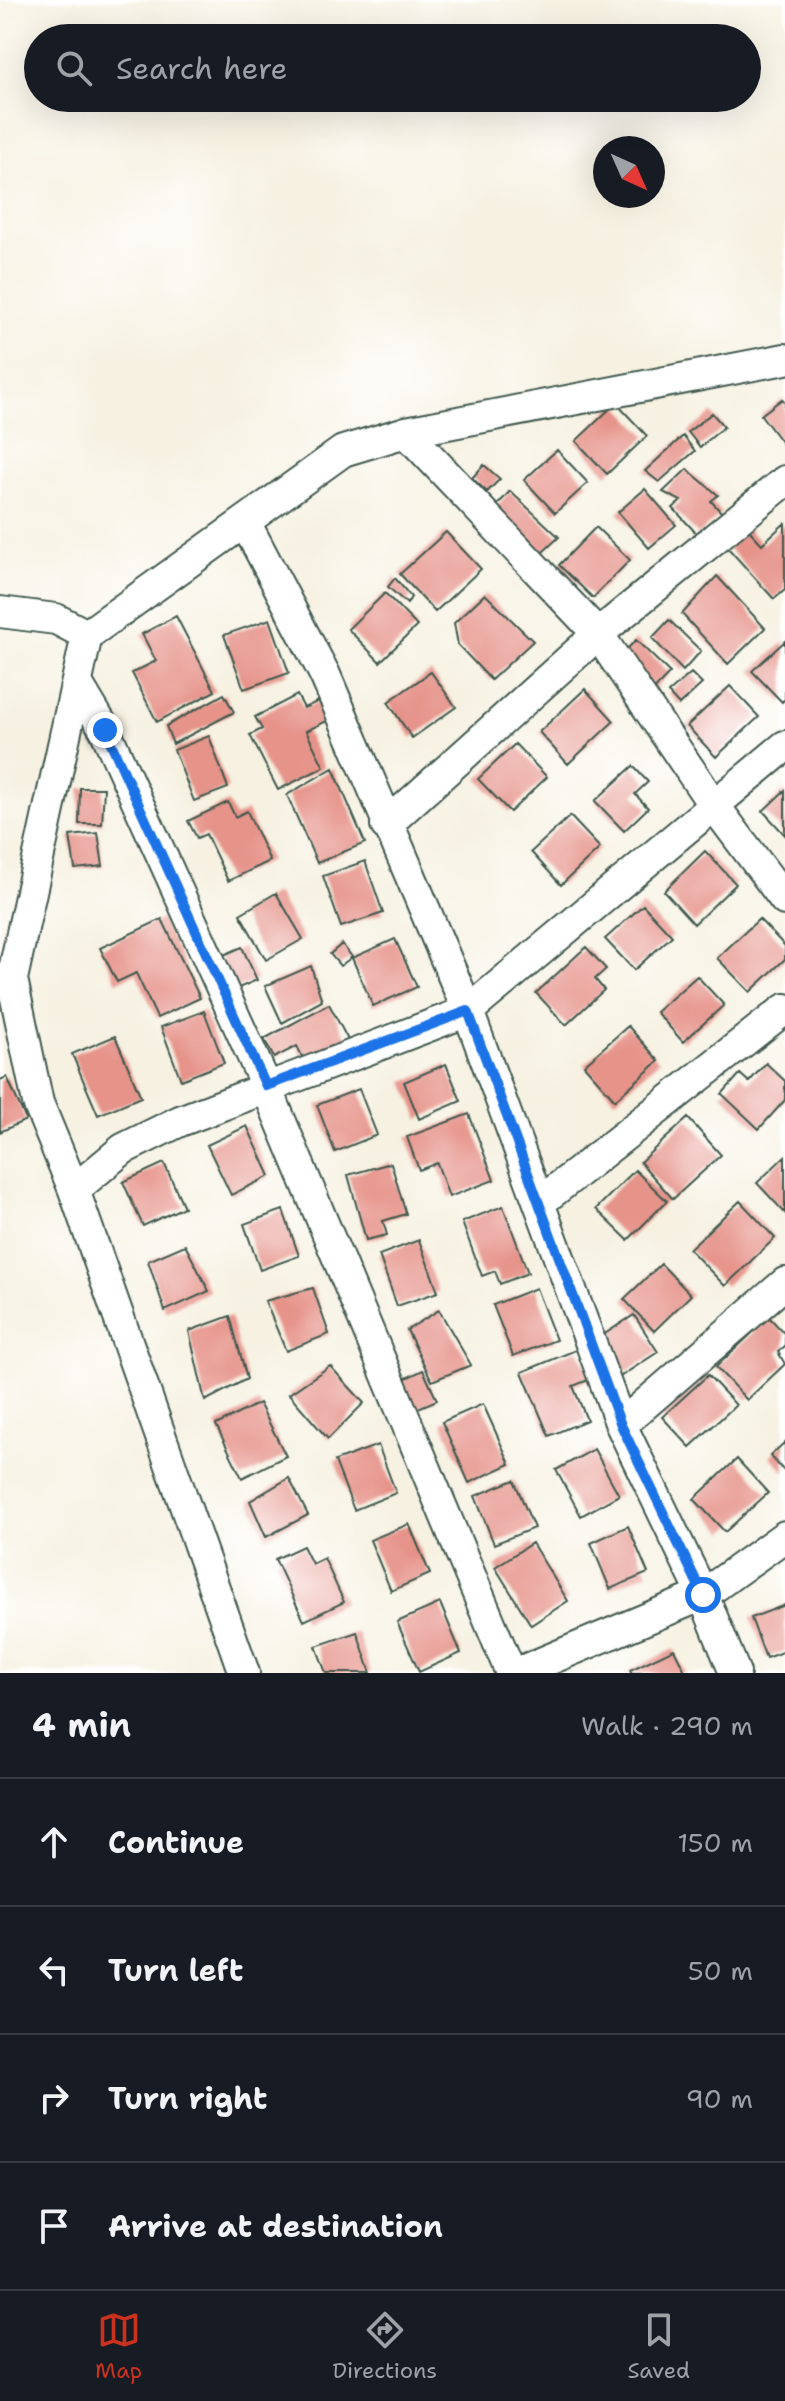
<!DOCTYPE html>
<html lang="en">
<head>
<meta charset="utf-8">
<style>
	:root { --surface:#171b24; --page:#20242c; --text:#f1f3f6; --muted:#9ea1a6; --line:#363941; --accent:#c8321e }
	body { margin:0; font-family:"Shantell Sans",sans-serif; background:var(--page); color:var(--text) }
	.compass { position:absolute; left:593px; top:136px; width:72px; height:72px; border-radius:50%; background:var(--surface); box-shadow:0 8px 32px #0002; rotate:135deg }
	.stop { position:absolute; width:24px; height:24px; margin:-18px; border:6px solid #1a73e8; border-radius:50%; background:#fff }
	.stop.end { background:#1a73e8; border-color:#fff; box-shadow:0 2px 8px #0008 }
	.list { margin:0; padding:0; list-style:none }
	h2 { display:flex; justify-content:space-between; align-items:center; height:104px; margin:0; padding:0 32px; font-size:34px }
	h2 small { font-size:26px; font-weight:400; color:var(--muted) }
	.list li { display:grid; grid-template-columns:52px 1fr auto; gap:24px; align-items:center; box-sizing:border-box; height:128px; padding:0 32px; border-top:2px solid var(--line) }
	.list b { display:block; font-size:30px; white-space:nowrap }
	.list em { font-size:26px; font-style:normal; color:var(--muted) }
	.icon { flex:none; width:44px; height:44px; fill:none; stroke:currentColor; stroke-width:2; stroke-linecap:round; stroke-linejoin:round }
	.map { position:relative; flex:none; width:785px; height:1673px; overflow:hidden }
	.search { position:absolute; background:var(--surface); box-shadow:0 8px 32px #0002; left:24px; right:24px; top:24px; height:88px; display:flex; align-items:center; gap:20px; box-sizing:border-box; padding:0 28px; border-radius:44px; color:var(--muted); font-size:30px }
	.sheet { height:616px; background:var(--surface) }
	nav { display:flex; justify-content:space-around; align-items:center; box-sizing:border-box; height:112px; border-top:2px solid var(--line); background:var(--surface); font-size:22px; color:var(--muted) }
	nav a { display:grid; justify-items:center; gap:4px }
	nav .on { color:var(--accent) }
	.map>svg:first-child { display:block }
	.building { fill:#e69389 }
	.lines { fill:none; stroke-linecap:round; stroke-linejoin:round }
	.minor-casing { stroke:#3f584e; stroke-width:34 }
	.minor { stroke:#fff; stroke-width:30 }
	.route { stroke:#1a73e8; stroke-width:10 }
</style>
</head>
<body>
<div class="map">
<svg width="785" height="1673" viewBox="0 0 785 1673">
	<rect width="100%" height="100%" fill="#fff"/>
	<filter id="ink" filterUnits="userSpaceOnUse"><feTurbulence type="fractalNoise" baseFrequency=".0125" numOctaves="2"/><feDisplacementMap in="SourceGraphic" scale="16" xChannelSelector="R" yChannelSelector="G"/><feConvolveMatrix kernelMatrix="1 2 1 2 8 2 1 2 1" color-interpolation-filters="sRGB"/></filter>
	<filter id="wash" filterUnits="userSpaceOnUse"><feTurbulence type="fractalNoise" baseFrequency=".006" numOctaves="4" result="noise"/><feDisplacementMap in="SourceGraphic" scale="32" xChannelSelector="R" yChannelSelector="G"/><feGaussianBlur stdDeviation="1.8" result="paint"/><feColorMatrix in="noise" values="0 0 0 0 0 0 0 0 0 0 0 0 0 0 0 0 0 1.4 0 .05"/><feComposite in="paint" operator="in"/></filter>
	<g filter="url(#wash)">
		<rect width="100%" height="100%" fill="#f6f1e1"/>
		<g id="blocks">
			<!-- building -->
			<path class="building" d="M782 399 785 403V447L761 415Z
				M616 403 647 436 607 474 576 441Z
				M712 413 724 427 700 447 688 432Z
				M683 436 695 451 659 482 645 471Z
				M557 450 588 483 555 513 524 480Z
				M484 465 500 479 487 492 472 478Z
				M687 469 718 495 711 501 722 513 698 535 673 508 681 501 663 492Z
				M645 489 676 525 649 548 618 512Z
				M510 491 559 537 542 553 494 509Z
				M785 523V590L774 599 728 548 748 529 762 544Z
				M596 527 630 560 593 598 559 565Z
				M446 532 481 569 435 612 400 574Z
				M717 576 765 628 728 664 682 614Z
				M395 578 411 597 407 604 388 587Z
				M385 593 417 626 380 662 348 629Z
				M485 594 533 641 491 680 458 645 454 623Z
				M176 616 215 691 157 722 132 673 156 661 142 634Z
				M270 619 289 673 244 689 224 635Z
				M669 620 701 651 683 671 652 638Z
				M636 640 670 673 645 699 616 660Z
				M785 641V699L782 702 752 671Z
				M431 672 456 707 412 738 388 702Z
				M691 673 702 684 679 705 668 693Z
				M730 686 759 717 716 757 687 726Z
				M585 689 614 721 568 764 539 732Z
				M224 694 234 712 173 744 166 726Z
				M297 695 304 708 323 699 333 718 306 731 324 767 278 790 250 735 262 729 255 717Z
				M209 736 228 788 194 801 174 750Z
				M515 744 547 777 510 812 478 779Z
				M633 766 648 782 635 794 648 808 624 831 595 801Z
				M333 768 365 843 317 863 287 795Z
				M80 788H104L102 824H79Z
				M785 790V835L763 811Z
				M228 802 235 817 247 811 270 861 228 881 206 834 197 838 188 821Z
				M570 816 600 848 561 885 531 852Z
				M98 833 103 866 75 869 70 836Z
				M705 851 736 884 694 924 664 891Z
				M365 861 383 913 341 927 323 876Z
				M276 893 303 939 266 960 240 914Z
				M643 905 672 936 634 970 605 939Z
				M162 919 200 998 157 1018 136 973 117 982 100 948Z
				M759 919 785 946V959L750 992 717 958Z
				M395 939 417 987 373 1006 352 958Z
				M342 944 352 957 340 966 330 954Z
				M242 947 257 980 234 990 219 957Z
				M586 947 606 969 595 979 604 990 566 1025 536 993Z
				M311 966 322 1001 282 1023 265 986Z
				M697 976 724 1005 683 1042 656 1012Z
				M329 1004 348 1040 305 1062 297 1046 274 1058 264 1039Z
				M204 1011 224 1063 181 1080 161 1027Z
				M628 1026 659 1061 615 1100 584 1065Z
				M115 1036 141 1097 98 1115 72 1054Z
				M766 1063 785 1081V1100L759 1129 722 1094 740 1074 749 1082Z
				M446 1064 461 1101 419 1119 404 1082Z
				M7 1077 26 1120 0 1132V1080Z
				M359 1089 377 1135 335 1152 317 1105Z
				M469 1114 494 1180 449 1197 437 1163 419 1170 407 1137Z
				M688 1118 721 1155 673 1199 640 1162Z
				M247 1126 270 1176 231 1195 207 1145Z
				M785 1156V1213L757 1183Z
				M164 1163 184 1207 143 1226 123 1182Z
				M391 1163 406 1214 383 1221 387 1235 366 1240 348 1175Z
				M635 1170 667 1201 628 1240 596 1209Z
				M740 1201 775 1238 725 1286 689 1249Z
				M503 1206 528 1273 500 1284 495 1271 482 1276 462 1222Z
				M283 1210 299 1256 260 1270 244 1224Z
				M419 1240 438 1292 397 1306 379 1255Z
				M185 1245 209 1291 165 1311 148 1261Z
				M661 1264 691 1295 654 1331 624 1299Z
				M313 1288 329 1334 286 1351 265 1301Z
				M536 1288 556 1340 513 1356 493 1305Z
				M439 1310 471 1365 432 1381 407 1330Z
				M634 1315 658 1352 618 1378 594 1341Z
				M230 1316 247 1379 205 1401 189 1331Z
				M769 1317 785 1334V1346L778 1352 785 1364 747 1400 716 1367Z
				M578 1349 591 1379 573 1386 587 1420 549 1436 522 1372Z
				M330 1366 364 1403 328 1439 289 1394Z
				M423 1370 437 1400 416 1409 402 1380Z
				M708 1375 736 1405 690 1447 662 1417Z
				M259 1403 286 1456 242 1478 216 1425Z
				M483 1404 510 1464 469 1483 442 1422Z
				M785 1442V1472L770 1456Z
				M378 1445 396 1493 354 1510 335 1461Z
				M594 1449 619 1495 581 1516 556 1470Z
				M737 1459 768 1493 725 1532 694 1499Z
				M289 1478 308 1515 266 1537 250 1501Z
				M514 1480 534 1528 494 1544 475 1496Z
				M409 1524 430 1574 391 1591 370 1540Z
				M628 1526 648 1573 610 1589 591 1543Z
				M532 1543 568 1601 531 1625 495 1567Z
				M303 1546 312 1564 324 1558 344 1602 304 1621 275 1559Z
				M440 1603 461 1653 419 1672 397 1622Z
				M785 1605V1651L766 1658 751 1618Z
				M357 1632 371 1673H326L316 1646Z
				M674 1649 686 1673H631L630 1670Z"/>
		</g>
	</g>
	<g filter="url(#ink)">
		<use href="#blocks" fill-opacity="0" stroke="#3f584e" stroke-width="2"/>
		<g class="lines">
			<!-- minor casing -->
			<g class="minor-casing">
				<path id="minor" d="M406 432 598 634 713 804 785 900
					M245 522 325 675 468 1011 621 1425 703 1595 735 1673
					M0 612 56 619 87 635
					M77 683 105 730 266 1086 511 1673
					M386 825 598 634 785 481
					M74 1190 123 1149 180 1121 468 1011 785 746
					M539 1203 785 1009
					M621 1425 785 1283
					M244 1673 74 1190 38 1103 12 979 87 635 343 451 406 432 785 359
					M517 1673 703 1595 785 1536"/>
			</g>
			<!-- minor -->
			<use href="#minor" class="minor"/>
		</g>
	</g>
	<g class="lines" filter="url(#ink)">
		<!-- route -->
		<path class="route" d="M105 730 266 1086 468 1011 621 1425 703 1595"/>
	</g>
</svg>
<svg class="compass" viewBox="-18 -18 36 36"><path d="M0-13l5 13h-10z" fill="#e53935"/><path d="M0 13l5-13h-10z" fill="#9ea1a6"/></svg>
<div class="stop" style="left:703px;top:1595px"></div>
<div class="stop end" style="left:105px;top:730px"></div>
<div class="search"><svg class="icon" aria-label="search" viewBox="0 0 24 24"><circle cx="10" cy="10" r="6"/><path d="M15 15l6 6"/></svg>Search here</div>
</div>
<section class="sheet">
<h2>4 min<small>Walk · 290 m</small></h2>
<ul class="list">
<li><svg class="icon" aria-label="ahead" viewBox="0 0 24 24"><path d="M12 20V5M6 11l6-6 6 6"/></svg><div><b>Continue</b></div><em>150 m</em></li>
<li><svg class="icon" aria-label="left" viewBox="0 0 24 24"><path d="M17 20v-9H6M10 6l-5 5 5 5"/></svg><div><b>Turn left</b></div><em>50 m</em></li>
<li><svg class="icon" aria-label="right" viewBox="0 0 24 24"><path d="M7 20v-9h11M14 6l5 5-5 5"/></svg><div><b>Turn right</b></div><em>90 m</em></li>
<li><svg class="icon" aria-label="arrive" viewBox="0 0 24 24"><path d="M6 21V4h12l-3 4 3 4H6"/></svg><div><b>Arrive at destination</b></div></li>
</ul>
</section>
<nav>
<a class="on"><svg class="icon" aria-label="map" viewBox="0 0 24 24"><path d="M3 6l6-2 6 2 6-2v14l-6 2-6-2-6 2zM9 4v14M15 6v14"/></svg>Map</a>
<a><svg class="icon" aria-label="directions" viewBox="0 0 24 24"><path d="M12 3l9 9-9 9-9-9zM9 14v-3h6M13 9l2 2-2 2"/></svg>Directions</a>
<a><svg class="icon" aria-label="saved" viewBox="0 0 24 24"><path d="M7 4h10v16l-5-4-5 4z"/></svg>Saved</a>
</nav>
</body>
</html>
